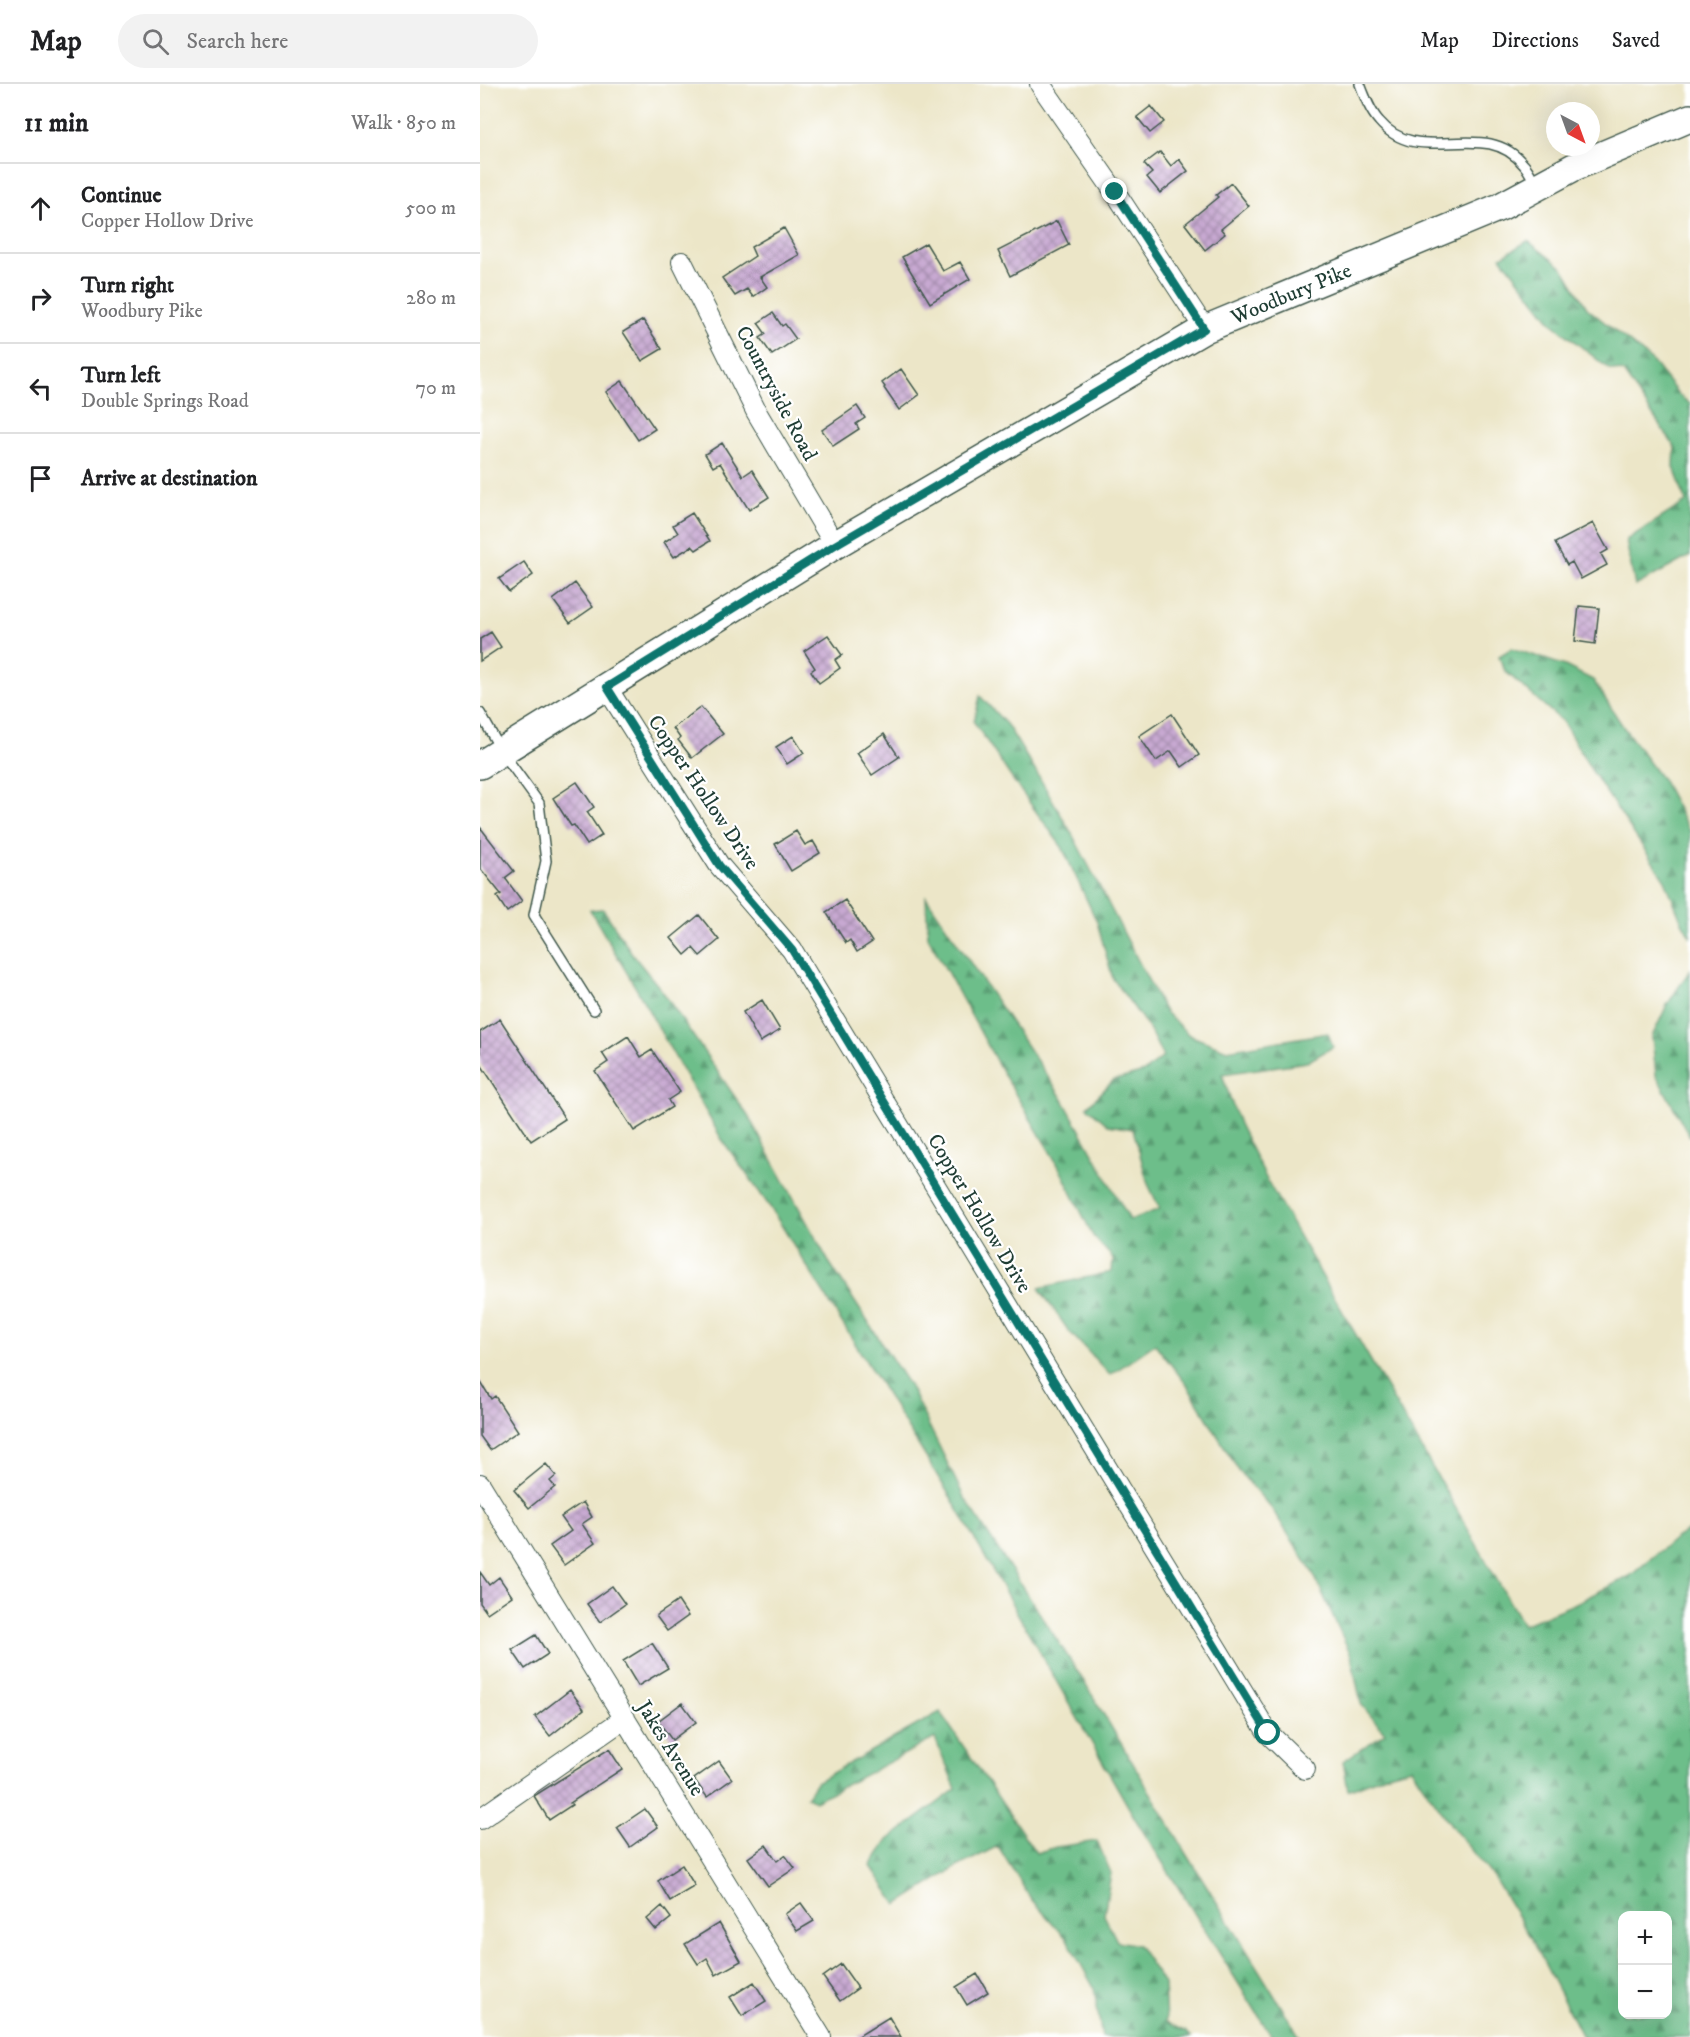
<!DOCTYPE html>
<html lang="en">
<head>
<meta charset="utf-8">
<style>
	:root { --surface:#fff; --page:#f2f2f2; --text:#202124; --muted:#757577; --line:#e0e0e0 }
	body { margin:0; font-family:"IM FELL DW Pica",serif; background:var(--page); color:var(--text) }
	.controls { position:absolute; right:18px; bottom:18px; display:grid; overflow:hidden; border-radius:12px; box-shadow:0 6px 24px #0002 }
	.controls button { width:54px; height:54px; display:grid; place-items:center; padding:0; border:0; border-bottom:2px solid var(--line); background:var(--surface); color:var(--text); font:30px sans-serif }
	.compass { position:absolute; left:1066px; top:18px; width:54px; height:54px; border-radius:50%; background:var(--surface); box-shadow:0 6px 24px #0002; rotate:139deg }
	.stop { position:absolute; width:18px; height:18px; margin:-14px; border:4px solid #0f766e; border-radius:50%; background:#fff }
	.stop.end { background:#0f766e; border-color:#fff; box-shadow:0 2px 6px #0008 }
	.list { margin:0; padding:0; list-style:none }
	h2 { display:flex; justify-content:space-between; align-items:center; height:78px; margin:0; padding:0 24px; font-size:26px }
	h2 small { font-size:20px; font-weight:400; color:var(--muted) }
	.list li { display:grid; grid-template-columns:39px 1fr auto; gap:18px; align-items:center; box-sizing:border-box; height:90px; padding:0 24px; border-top:2px solid var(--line) }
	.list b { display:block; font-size:22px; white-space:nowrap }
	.list p { margin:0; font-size:20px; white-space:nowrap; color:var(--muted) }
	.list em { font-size:20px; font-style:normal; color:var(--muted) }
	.icon { flex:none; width:33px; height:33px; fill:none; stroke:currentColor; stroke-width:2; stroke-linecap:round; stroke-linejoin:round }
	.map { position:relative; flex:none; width:1210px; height:1953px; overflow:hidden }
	header { display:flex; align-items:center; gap:36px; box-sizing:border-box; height:84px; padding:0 30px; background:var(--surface); border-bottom:2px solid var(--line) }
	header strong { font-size:28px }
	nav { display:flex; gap:33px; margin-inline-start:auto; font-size:21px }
	.search { width:420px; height:54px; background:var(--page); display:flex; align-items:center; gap:15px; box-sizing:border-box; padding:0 21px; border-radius:33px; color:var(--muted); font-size:22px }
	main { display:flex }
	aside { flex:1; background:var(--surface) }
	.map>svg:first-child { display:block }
	.forest { fill:url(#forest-firs); stroke:#467e5f; stroke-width:1.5; fill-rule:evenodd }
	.building { fill:url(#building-cross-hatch) }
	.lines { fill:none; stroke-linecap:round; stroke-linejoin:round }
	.lane-casing { stroke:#3e564a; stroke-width:12 }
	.street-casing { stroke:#3e564a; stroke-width:22 }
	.secondary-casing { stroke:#3e564a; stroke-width:30 }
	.lane { stroke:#fff; stroke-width:9 }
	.street { stroke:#fff; stroke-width:20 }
	.secondary { stroke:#fff; stroke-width:27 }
	.route { stroke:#0f766e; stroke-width:8 }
	.labels { text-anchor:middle; stroke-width:4.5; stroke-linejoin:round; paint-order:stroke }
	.street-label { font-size:21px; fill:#1f3d34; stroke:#fff }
</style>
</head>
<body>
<header>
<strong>Map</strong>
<div class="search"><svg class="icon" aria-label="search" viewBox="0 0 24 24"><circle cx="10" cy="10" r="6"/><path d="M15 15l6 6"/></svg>Search here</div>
<nav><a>Map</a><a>Directions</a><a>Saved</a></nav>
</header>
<main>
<aside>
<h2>11 min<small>Walk · 850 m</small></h2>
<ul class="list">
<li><svg class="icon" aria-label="ahead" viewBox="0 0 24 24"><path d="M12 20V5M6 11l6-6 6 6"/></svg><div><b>Continue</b><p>Copper Hollow Drive</p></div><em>500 m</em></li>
<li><svg class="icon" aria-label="right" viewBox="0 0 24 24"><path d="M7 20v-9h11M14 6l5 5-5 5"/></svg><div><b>Turn right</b><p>Woodbury Pike</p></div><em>280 m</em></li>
<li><svg class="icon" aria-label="left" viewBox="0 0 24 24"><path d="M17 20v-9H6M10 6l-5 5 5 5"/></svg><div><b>Turn left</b><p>Double Springs Road</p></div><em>70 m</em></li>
<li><svg class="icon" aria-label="arrive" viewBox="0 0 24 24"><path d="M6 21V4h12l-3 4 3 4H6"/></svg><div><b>Arrive at destination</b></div></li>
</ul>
</aside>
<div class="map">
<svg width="1210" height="1953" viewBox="0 0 1210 1953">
	<defs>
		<pattern id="forest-firs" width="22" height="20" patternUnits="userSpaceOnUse" patternTransform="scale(1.5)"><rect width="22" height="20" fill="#6dbe8a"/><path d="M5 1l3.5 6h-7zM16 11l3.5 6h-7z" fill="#599c72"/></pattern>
		<pattern id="building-cross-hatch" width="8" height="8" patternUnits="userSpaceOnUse" patternTransform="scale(1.5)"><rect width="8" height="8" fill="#c8a9d2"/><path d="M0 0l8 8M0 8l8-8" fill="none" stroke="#a28bab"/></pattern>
	</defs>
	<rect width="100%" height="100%" fill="#fff"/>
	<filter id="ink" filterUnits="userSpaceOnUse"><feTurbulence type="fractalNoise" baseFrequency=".0167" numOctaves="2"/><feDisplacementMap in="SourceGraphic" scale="12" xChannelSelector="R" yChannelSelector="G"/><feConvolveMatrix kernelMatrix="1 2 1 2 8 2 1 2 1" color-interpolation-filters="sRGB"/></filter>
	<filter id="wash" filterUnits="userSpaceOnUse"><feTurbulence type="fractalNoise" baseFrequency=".008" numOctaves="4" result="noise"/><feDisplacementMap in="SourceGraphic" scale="24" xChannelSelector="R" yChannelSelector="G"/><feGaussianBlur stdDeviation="1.35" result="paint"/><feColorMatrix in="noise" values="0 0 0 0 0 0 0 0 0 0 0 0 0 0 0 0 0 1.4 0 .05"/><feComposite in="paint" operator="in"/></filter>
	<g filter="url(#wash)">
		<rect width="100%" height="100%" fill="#ece6c8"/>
		<!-- forest -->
		<path class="forest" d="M1048 157 1083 184 1107 224 1171 276 1199 311 1210 320V472L1155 502 1146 456 1206 418 1194 383 1195 363 1143 288 1129 285 1073 240 1021 173Z
			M1032 564 1085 582 1113 596 1144 644 1183 697 1210 748V852L1201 836 1185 796 1112 687 1083 638 1025 587 1019 572Z
			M500 612 527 641 559 693 591 748 685 928 709 951 747 966 848 949 853 963 827 978 742 990 759 1040 788 1098 1043 1541 1094 1520 1150 1492 1195 1454 1210 1445V1953H1102L1054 1859 1014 1794 974 1745 931 1684 908 1690 868 1706 863 1677 905 1649 881 1620 871 1571 833 1489 792 1425 759 1387 707 1301 675 1260 630 1291 588 1246 559 1204 632 1188 633 1174 613 1152 578 1081 524 991 448 853 446 813 582 1014 650 1136 680 1125 668 1100 653 1045 628 1041 607 1023 633 997 664 988 683 973 668 943 633 895 617 838 582 763 533 696 494 638ZM1142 1832H1188V1930H1142Z
			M123 825 153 871 183 908 268 1032 349 1178 429 1301 484 1413 605 1599 707 1770 820 1953H792L656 1736 470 1412 290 1123 241 1054 157 906 110 826Z
			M1210 886V1053L1176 991 1172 953 1187 921Z
			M460 1628 556 1769 576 1763 617 1757 631 1789 624 1831 637 1857 658 1861 684 1900 686 1938 707 1948 711 1953H622L614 1904 587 1855 551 1815 518 1762 475 1784 417 1821 391 1782 408 1756 476 1705 455 1654 335 1717 326 1713 336 1698Z"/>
		<g id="blocks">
			<!-- building -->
			<path class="building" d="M671 22 684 38 670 49 657 33Z
				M680 68 691 82 699 75 708 87 680 109 667 93 672 89 664 80Z
				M751 99 769 122 741 145 745 150 725 166 705 140 738 113 736 111Z
				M577 137 589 161 530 192 518 167Z
				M304 144 319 171 280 193 287 203 273 213 267 205 255 212 242 194 275 172 271 163Z
				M446 159 463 187 480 178 490 195 450 219 422 173Z
				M293 229 302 242 305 240 316 255 292 271 280 254 286 250 278 239Z
				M163 236 182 265 162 277 143 248Z
				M421 285 439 311 419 326 404 304 405 303 402 299Z
				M142 297 175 345 158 356 126 308Z
				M377 322 385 334 376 340 379 345 353 362 342 346Z
				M242 359 263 392 272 386 289 413 269 426 240 379 233 383 225 370Z
				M212 429 230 457 216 466 212 462 194 473 184 458 198 449 193 441Z
				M1113 439 1128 466 1121 470 1127 481 1101 495 1092 478 1087 481 1075 459Z
				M44 478 53 491 29 508 19 495Z
				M95 499 113 523 90 539 73 516Z
				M1099 522 1119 524 1115 560 1095 557Z
				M11 548 21 563 0 577V555Z
				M348 551 362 571 355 576 360 584 339 599 331 587 335 584 324 567Z
				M221 623 243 650 212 674 198 656 200 654 193 644Z
				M692 630 719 671 702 683 691 667 676 677 659 652Z
				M404 650 419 673 392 691 377 669Z
				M313 652 324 669 307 680 296 663Z
				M97 698 114 723 107 728 122 751 107 761 94 741 91 742 73 714Z
				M0 743 34 787 25 794 42 817 27 828 17 813 21 810 0 784Z
				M316 747 325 761 333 757 340 769 311 787 295 760Z
				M365 816 392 858 377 868 370 856 366 859 346 828Z
				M219 831 239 856 220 872 213 864 205 871 191 854Z
				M282 916 300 946 280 958 263 928Z
				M20 935 85 1035 51 1057 0 979V948Z
				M148 952 161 973 172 966 200 1008 188 1016 192 1023 154 1047 115 987 128 978 122 969Z
				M0 1297 11 1315 15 1312 38 1347 10 1366 0 1352Z
				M66 1380 76 1392 70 1397 75 1403 49 1424 34 1406Z
				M103 1418 112 1433 102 1440 115 1459 84 1481 70 1462 91 1447 81 1433Z
				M0 1488 9 1501 19 1493 32 1512 7 1529 0 1519Z
				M132 1502 145 1520 120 1538 107 1520Z
				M198 1517 208 1532 187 1547 176 1532Z
				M56 1551 68 1570 45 1585 32 1566Z
				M172 1559 188 1584 158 1602 143 1577Z
				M90 1606 104 1625 70 1652 55 1633Z
				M202 1619 216 1638 192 1656 178 1637Z
				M129 1665 142 1685 90 1719 92 1721 69 1736 54 1712Z
				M239 1677 252 1695 227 1713 214 1695Z
				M165 1725 178 1743 150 1763 137 1744Z
				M286 1761 297 1777 305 1771 315 1784 288 1802 268 1774Z
				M202 1781 215 1802 190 1817 178 1797Z
				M321 1819 334 1837 317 1847 305 1830Z
				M182 1822 191 1834 176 1846 167 1835Z
				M239 1839 261 1877 236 1891 227 1874 218 1880 205 1860Z
				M361 1880 378 1904 360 1917 343 1893Z
				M497 1890 508 1908 487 1921 476 1903Z
				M274 1898 286 1917 262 1932 250 1913Z
				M409 1933 421 1953H377Z"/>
		</g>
	</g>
	<g filter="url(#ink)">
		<use href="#blocks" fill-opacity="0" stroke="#3e564a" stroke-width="1.5"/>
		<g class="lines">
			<!-- lane casing -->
			<g class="lane-casing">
				<path id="lane" d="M880 0C885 13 890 27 899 37 940 86 1004 31 1044 81 1049 86 1052 94 1056 101
					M0 629 22 668 59 719 66 777 54 831 114 926"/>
			</g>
			<!-- street casing -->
			<g class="street-casing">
				<path id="street" d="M560 0 635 108 725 245
					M202 178 277 329 355 461
					M127 604 239 781 312 866 788 1649 825 1685
					M0 1400 341 1953
					M0 1735 145 1634"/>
			</g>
			<!-- secondary casing -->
			<g class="secondary-casing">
				<g id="secondary">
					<path id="s1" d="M0 681 355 461 725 245 1020 123 1094 83 1210 34"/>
				</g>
			</g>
			<!-- lane -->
			<use href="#lane" class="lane"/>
			<!-- street -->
			<use href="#street" class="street"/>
			<!-- secondary -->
			<use href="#secondary" class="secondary"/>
		</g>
	</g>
	<g class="lines" filter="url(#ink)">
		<!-- route -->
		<path class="route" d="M635 108 724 245 355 461 127 603 239 781 312 866 788 1649"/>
	</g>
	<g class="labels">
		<!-- street labels -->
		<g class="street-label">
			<text dy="7" stroke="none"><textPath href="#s1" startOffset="939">Woodbury Pike</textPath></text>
			<text transform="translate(297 309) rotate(62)" y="7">Countryside Road</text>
			<text transform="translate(224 708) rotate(56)" y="7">Copper Hollow Drive</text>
			<text transform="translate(500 1129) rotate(59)" y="7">Copper Hollow Drive</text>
			<text transform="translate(191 1664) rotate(58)" y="7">Jakes Avenue</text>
		</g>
	</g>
</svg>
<div class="controls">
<button>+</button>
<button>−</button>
</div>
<svg class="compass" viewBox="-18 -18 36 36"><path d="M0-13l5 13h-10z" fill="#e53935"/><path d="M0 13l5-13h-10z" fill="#757577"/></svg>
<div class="stop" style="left:788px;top:1649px"></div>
<div class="stop end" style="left:635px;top:108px"></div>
</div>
</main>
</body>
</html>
